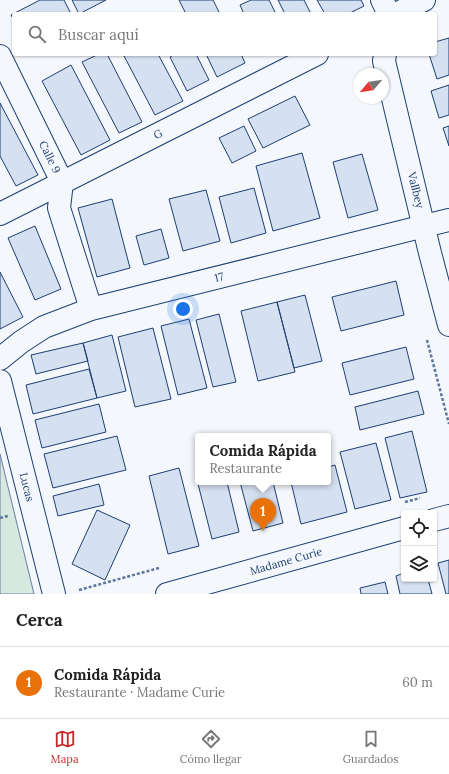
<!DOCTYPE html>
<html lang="es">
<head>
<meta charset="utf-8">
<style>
	:root { --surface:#fff; --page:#f6f6f6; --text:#222; --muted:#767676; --line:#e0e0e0; --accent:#c62828 }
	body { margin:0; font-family:Lora,serif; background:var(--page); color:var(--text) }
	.controls { position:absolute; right:12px; bottom:12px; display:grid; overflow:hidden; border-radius:4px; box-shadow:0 1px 3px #0004 }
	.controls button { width:36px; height:36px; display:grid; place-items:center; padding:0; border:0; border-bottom:1px solid var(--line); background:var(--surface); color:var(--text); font:20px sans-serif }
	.compass { position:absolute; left:353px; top:68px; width:36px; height:36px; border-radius:50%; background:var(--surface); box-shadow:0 1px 3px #0004; rotate:241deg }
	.you { position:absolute; left:183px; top:309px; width:14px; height:14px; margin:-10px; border:3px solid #fff; border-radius:50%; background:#1a73e8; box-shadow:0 0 0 6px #1a73e833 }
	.badge { display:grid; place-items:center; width:26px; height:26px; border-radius:50%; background:var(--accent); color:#fff; font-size:13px; font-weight:700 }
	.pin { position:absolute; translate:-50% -33px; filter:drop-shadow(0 1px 2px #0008) }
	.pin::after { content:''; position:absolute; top:21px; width:14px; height:12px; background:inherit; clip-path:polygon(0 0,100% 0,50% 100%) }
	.popup { position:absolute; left:195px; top:433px; width:136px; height:52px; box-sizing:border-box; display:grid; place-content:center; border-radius:4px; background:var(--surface); filter:drop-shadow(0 1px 3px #0005); font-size:13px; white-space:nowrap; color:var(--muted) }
	.popup b { font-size:15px; color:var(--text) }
	.popup::after { content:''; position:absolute; left:50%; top:100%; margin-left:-8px; border:8px solid transparent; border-top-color:var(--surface) }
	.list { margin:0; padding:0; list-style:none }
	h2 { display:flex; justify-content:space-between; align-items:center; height:52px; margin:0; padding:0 16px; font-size:17px }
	h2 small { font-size:13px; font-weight:400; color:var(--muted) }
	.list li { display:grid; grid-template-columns:26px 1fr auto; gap:12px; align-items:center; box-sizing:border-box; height:72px; padding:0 16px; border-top:1px solid var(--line) }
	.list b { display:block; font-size:15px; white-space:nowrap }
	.list p { margin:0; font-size:13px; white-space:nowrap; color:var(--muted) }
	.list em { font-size:13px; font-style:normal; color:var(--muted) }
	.icon { flex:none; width:22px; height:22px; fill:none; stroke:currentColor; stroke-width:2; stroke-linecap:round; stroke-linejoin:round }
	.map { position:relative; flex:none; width:449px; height:594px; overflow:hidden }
	.search { position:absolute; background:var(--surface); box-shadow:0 1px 3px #0004; left:12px; right:12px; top:12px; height:44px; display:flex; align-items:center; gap:10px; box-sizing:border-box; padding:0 14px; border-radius:4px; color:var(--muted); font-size:15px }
	.sheet { height:124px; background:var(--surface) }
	nav { display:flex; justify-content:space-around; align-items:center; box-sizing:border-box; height:56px; border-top:1px solid var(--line); background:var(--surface); font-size:11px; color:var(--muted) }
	nav a { display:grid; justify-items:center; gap:2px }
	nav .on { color:var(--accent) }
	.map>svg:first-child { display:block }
	.green { fill:#d7e8df; stroke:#687fa3 }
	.building { fill:#d5e0f0; stroke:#1d3f73 }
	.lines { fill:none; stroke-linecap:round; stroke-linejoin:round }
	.minor-casing { stroke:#1d3f73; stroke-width:24 }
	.major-casing { stroke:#1d3f73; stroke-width:24 }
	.path { stroke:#5e769c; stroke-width:2.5; stroke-dasharray:3 2; stroke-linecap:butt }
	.minor { stroke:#f4f7fb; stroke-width:22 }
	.major { stroke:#f4f7fb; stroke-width:22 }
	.labels { text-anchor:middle; stroke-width:3; stroke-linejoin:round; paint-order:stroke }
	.street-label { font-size:11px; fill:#1d3f73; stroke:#f4f7fb }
</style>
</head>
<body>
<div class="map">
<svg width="449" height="594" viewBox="0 0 449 594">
	<rect width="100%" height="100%" fill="#f4f7fb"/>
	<!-- green -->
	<path class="green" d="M0 454 34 594H0Z"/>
	<!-- building -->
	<path class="building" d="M40 0H64L71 14H14V20L11 15Z
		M72 0H106L79 14Z
		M179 0H213L220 14H186Z
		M251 0H269L276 14H244L240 5Z
		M278 0H304L311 14H285Z
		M317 0H361L364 6 348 14H325Z
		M449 38V75L437 79 429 54H435V42Z
		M99 54H107L142 122 119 133 82 62Z
		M123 54H158L183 101 155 115Z
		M175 54H196L209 80 187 91 170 57Z
		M206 54H241L245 63 217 77Z
		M71 65 110 140 81 155 42 81Z
		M449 85V115L439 118 431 91Z
		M295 96 310 125 263 148 248 119Z
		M0 103 38 175 16 186 0 156Z
		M244 126 256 151 232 163 219 138Z
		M449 126V146L443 128Z
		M302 153 320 218 273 231 256 166Z
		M362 154 378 210 348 218 333 162Z
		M254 188 266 233 231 243 219 197Z
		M206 190 220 241 183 251 169 199Z
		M112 199 130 268 97 277 78 208Z
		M35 226 61 289 35 300 8 238Z
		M161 229 169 258 144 265 136 236Z
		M0 272 23 317 0 329Z
		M396 281 404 315 341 331 332 297Z
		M305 295 322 361 294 368 277 302Z
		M277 302 295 372 258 381 241 311Z
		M219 314 236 382 213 387 196 320Z
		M189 319 207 388 178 395 161 326Z
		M153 328 171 399 135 407 118 337Z
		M112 335 126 391 97 398 83 343Z
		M83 343 88 361 36 374 31 355Z
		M406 347 414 379 350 395 342 363Z
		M89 369 97 398 33 414 26 385Z
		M418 391 424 414 360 430 355 407Z
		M99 404 106 432 42 448 35 420Z
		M412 431 427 492 400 498 385 438Z
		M117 436 126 470 53 488 44 454Z
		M376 443 391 500 355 509 340 452Z
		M335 465 347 512 301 524 291 482H328V467Z
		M179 468 199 546 168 554 149 476Z
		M198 479V482H227L239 532 212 539 197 480Z
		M240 482H273L283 523 253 531Z
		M99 484 104 505 58 516 53 496Z
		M97 510 130 525 105 580 72 564Z
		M449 560V594H446L438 563Z
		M404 573V579H428L432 594H400L396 576Z
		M385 582 388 594H361L360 588Z"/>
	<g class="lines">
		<!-- minor casing -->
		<g class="minor-casing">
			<path id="minor" d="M382 0 389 14
				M396 14 424 0
				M385 54 384 61 430 253 449 325
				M0 56 62 182 59 208 91 309
				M0 214 317 54
				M0 359 21 342 44 327 91 309 449 220
				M0 381 54 594"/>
		</g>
		<!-- major casing -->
		<g class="major-casing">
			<path id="major" d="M434 520 449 516
				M167 594 404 528"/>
		</g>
		<!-- path -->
		<path class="path" d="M427 340 449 424
			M405 502 420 498
			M0 518 8 516
			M79 590 159 568"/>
		<!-- minor -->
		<use href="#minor" class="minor"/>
		<!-- major -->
		<use href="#major" class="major"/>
	</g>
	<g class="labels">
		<!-- street labels -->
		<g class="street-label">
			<text transform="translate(158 134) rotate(-27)" y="4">G</text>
			<text transform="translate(50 157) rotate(64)" y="4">Calle 9</text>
			<text transform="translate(416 190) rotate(76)" y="4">Vallbey</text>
			<text transform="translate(219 277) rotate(-14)" y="4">17</text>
			<text transform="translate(27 487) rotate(76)" y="4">Lucas</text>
			<text transform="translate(286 561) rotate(-16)" y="4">Madame Curie</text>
		</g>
	</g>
</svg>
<div class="controls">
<button><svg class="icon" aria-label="locate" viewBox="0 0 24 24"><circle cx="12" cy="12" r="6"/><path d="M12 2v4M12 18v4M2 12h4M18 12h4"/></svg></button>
<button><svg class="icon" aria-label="layers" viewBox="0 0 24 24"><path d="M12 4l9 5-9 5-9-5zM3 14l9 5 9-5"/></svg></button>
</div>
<svg class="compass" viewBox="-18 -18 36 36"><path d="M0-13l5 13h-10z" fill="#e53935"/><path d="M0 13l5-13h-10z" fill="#767676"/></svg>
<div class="you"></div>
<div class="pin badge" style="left:263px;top:531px;background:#e8710a">1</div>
<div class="popup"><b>Comida Rápida</b>Restaurante</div>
<div class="search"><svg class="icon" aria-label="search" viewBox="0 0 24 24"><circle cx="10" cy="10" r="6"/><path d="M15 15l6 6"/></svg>Buscar aquí</div>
</div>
<section class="sheet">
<h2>Cerca<small></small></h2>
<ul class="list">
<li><span class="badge" style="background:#e8710a">1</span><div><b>Comida Rápida</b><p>Restaurante · Madame Curie</p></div><em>60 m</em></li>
</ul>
</section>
<nav>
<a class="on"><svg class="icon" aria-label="map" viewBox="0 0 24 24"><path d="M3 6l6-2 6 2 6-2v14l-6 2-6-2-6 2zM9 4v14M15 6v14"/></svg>Mapa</a>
<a><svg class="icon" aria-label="directions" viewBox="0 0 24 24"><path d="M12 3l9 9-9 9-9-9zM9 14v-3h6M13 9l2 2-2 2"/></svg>Cómo llegar</a>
<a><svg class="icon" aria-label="saved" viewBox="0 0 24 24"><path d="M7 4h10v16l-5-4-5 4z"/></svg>Guardados</a>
</nav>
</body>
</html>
